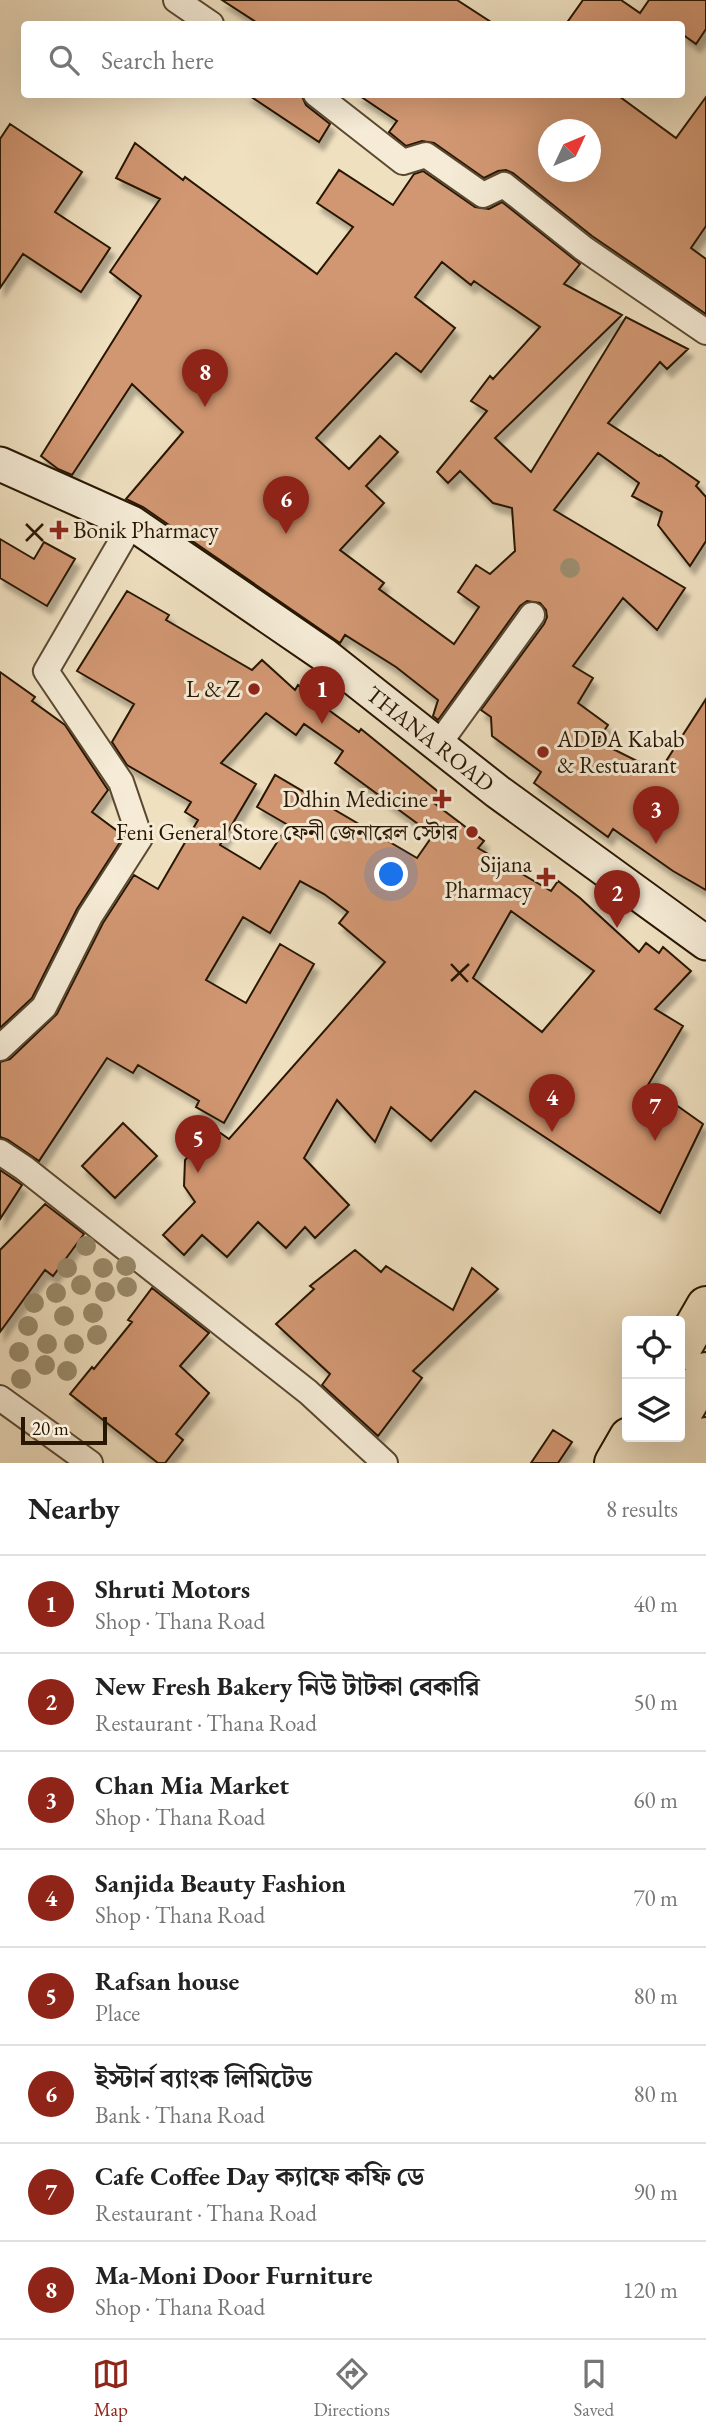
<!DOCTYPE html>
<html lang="en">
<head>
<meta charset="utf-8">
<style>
	:root { --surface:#fff; --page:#f2f2f2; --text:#222; --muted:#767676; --line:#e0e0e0; --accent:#8f2418 }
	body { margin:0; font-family:"EB Garamond","Noto Serif Bengali",serif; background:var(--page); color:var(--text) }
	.controls { position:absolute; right:21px; bottom:21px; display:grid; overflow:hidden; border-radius:7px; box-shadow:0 7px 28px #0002 }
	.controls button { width:63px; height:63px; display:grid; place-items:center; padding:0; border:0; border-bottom:2px solid var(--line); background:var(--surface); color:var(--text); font:35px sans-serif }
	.compass { position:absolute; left:538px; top:119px; width:63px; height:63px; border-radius:50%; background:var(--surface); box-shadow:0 7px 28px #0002; rotate:46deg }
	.scale { position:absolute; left:21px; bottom:18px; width:86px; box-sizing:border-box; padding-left:7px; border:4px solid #281601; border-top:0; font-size:19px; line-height:24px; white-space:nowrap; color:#281601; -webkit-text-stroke:5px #f5ebd6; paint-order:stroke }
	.you { position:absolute; left:392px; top:875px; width:24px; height:24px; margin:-18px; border:5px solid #fff; border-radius:50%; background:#1a73e8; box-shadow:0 0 0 10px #1a73e833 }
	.badge { display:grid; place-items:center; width:46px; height:46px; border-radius:50%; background:var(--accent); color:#fff; font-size:23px; font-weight:700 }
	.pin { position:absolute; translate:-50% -58px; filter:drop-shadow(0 2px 4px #0008) }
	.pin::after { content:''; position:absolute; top:37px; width:24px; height:21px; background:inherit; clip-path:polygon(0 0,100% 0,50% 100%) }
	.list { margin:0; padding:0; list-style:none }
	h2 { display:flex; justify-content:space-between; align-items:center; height:91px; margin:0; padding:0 28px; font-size:30px }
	h2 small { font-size:23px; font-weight:400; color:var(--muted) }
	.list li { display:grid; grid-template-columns:46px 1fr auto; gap:21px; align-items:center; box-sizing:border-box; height:98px; padding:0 28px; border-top:2px solid var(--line) }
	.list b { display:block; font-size:26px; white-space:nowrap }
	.list p { margin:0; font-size:23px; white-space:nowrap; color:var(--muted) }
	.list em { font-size:23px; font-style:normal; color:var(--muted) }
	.icon { flex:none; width:38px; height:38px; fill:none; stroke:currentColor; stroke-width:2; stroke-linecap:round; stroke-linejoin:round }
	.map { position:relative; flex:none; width:706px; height:1463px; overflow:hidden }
	.search { position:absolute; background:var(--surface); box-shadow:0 7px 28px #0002; left:21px; right:21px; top:21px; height:77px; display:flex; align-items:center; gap:18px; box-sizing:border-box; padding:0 24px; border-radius:7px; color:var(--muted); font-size:26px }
	.sheet { height:875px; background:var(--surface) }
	nav { display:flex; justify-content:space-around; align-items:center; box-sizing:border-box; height:98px; border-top:2px solid var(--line); background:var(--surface); font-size:19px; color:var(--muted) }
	nav a { display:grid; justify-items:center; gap:4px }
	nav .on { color:var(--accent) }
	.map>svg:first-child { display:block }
	.building { fill:#d19772; stroke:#281601; stroke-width:2; fill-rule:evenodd; filter:url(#shadow) }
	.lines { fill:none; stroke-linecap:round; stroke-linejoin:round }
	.street-casing { stroke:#5a4831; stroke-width:28 }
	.secondary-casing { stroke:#281601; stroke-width:37 }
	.highway-casing { stroke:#281601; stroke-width:42 }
	.street { stroke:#f5ebd6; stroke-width:24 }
	.secondary { stroke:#f5ebd6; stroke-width:33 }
	.highway { stroke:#efe0c0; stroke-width:38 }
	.tree { fill:#9b8d6e }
	.ticks { fill:none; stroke:#281601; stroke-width:2.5 }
	.poi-dot { fill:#8f2418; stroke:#f5ebd6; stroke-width:2.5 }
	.labels { text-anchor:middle; stroke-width:6; stroke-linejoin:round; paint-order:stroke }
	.poi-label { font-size:23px; fill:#281601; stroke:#f5ebd6; text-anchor:end }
	.street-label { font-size:23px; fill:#281601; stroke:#f5ebd6 }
</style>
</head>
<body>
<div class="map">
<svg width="706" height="1463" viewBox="0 0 706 1463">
	<defs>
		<filter id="shadow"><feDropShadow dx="4.5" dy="8" stdDeviation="2" flood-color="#0004"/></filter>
	</defs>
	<rect width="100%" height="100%" fill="#efe0c0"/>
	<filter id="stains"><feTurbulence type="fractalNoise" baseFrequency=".00286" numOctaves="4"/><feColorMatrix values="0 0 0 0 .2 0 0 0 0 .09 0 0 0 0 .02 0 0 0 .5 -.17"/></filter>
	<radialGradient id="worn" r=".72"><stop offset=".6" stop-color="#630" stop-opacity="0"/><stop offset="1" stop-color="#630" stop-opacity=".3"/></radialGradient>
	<!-- building -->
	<path class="building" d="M222 0H457L494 24H259Z
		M583 0H621L640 13 649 0H706V29L696 44 682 34V24H566Z
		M247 94H301L306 105 330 124 319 142Z
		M357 94H616L676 138 706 97V226L691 248 706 259V314L592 236 513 173 506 170 498 171 484 178 434 143 422 141 406 146 389 132 397 121ZM549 130H591V172H549Z
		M10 124 82 172 55 212 110 248 81 292 23 254 0 288V139Z
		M135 143 183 180 185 177 317 274 353 227 317 203 339 170 393 205 414 174 423 171 475 207 489 209 502 202 580 264 564 284 622 315 495 438 531 472 626 317 688 349 667 369 660 362 608 423 659 456 660 455 699 482 696 486 706 497V541L690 566 658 525 662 512 632 496 639 483 598 453 554 510 685 588 657 630 623 598 573 666 593 678 578 703 608 725 597 741 659 772 706 699V890L673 871 613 829 608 837 534 783 541 772 492 736 491 717 481 710 544 624 547 617 546 610 540 603 527 601 520 606 438 720 433 716 438 700 396 667 345 635 340 643 143 507 126 499 183 432 132 384 72 475 58 469 41 456 141 296 110 272 160 199 116 178ZM442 262 471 285 474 281 540 327 493 379 490 376 471 401 487 411 437 472 448 483 460 471 493 503 512 508 515 551 490 574 476 565 458 592 479 607 454 644 379 589 384 583 340 550 384 503 366 486 398 452 380 436 349 469 316 438 396 353 421 372 455 328 415 297Z
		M0 539 34 559 44 542 75 559 47 606 0 578Z
		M127 591 169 615 166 620 252 670 262 660 295 690 298 685 320 702 319 703 359 732 361 729 441 794 434 803 484 841 478 848 551 891 558 881 580 898 639 952 646 943 659 953 663 947 691 971 655 1009 683 1026 648 1085 703 1124 660 1213 475 1091 431 1141 391 1107 375 1142 337 1100 304 1158 349 1205 315 1238 305 1227 286 1248 258 1222 227 1257 202 1235 184 1255 163 1235 195 1202 184 1186 185 1160 212 1127 229 1139 385 962 339 923 348 912 324 894 300 881 270 933 243 917 206 980 246 1003 280 944 314 964 224 1123 196 1107 199 1101 138 1065 133 1073 107 1058 39 1161 8 1140 0 1137V1062L10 1059 57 1014 103 923 134 875 158 889 198 820 185 812 191 802 127 765 112 742 134 704 77 671ZM266 713 296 735 304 724 343 751 335 763 433 835 417 858 275 775 257 807 288 825 260 869 220 845 256 784 221 763ZM511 911 594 971 542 1032 473 978Z
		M0 672 35 697 32 701 65 725 108 790 92 812 124 836 77 909 32 998 0 1028Z
		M123 1123 157 1156 115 1198 82 1166Z
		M0 1170 22 1185 0 1219Z
		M45 1204 84 1234 53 1276 45 1270 0 1332V1250Z
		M355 1250 381 1272 386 1266 453 1310 472 1268 498 1289 413 1371 422 1378 378 1436 322 1385 330 1374 276 1324 314 1289 310 1286Z
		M152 1288 209 1333 180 1366 209 1393 176 1434 183 1440 165 1463H158L70 1394 92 1367 94 1369 132 1322 128 1320Z
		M553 1430 572 1442 558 1463H531Z"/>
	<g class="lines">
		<!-- street casing -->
		<g class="street-casing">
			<path id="street" d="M176 0 211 24
				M316 94 403 162 426 155 483 195 504 185 583 248 706 332
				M438 745 532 615
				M0 1048 44 1007 90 916 140 838 121 782 46 671 132 523
				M0 1152 24 1168 308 1392 385 1463
				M0 1398 90 1463"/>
		</g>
		<!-- secondary casing -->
		<g class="secondary-casing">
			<g id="secondary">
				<path id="s1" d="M0 464 132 523 323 654 498 792 706 943"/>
			</g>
		</g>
		<!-- highway casing -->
		<g class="highway-casing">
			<path id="highway" d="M680 1351 706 1306
				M680 1417 706 1372
				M614 1463 629 1437
				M653 1463 668 1437
				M691 1463 706 1437"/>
		</g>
		<!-- street -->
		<use href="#street" class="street"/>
		<!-- secondary -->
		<use href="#secondary" class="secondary"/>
		<!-- highway -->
		<use href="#highway" class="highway"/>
	</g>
	<!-- trees -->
	<g class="tree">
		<circle cx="570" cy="568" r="10"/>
		<circle cx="86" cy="1246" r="10"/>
		<circle cx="126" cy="1266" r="10"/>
		<circle cx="67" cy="1268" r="10"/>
		<circle cx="103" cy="1268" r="10"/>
		<circle cx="81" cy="1285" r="10"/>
		<circle cx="127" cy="1287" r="10"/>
		<circle cx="105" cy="1292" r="10"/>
		<circle cx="56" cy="1293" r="10"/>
		<circle cx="34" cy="1303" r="10"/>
		<circle cx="93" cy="1313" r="10"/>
		<circle cx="64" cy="1316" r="10"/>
		<circle cx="28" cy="1326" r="10"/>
		<circle cx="97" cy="1335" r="10"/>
		<circle cx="47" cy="1344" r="10"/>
		<circle cx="74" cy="1344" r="10"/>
		<circle cx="19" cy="1352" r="10"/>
		<circle cx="45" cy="1365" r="10"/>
		<circle cx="67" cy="1371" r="10"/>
		<circle cx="21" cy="1379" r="10"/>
	</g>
	<!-- ticks -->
	<path class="ticks" d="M26 524 43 541M26 541 43 524M451 964 468 982M451 981 469 964"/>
	<!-- markers -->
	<g class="poi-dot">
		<path d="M55.5 519.5h7v7h7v7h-7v7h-7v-7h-7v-7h7z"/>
		<circle cx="254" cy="689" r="7"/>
		<circle cx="543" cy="752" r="7"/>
		<path d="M438.5 788.5h7v7h7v7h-7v7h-7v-7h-7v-7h7z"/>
		<circle cx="472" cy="832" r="7"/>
		<path d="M542.5 866.5h7v7h7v7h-7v7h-7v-7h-7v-7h7z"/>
	</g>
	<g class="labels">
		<!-- poi labels -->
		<g class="poi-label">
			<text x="73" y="538" text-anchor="start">Bonik Pharmacy</text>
			<text x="240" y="697">L &amp; Z</text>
			<text x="557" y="747" text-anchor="start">ADDA Kabab<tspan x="557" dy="26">&amp; Restuarant</tspan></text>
			<text x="428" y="807">Ddhin Medicine</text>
			<text x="458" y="840">Feni General Store ফেনী জেনারেল স্টোর</text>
			<text x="532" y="872">Sijana<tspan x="532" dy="26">Pharmacy</tspan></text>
		</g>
		<!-- street labels -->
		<g class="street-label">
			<text dy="8" stroke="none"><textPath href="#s1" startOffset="513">THANA ROAD</textPath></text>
		</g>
	</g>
	<rect width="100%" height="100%" filter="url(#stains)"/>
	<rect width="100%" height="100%" fill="url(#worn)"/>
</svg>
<div class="controls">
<button><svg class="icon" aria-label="locate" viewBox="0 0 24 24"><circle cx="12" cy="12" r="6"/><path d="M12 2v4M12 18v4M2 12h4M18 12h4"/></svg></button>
<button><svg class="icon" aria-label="layers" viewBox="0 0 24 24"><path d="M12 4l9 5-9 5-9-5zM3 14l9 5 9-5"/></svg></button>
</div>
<svg class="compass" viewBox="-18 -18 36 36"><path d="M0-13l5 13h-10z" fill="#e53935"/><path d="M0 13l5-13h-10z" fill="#767676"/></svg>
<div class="scale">20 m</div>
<div class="you"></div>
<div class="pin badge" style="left:322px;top:724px">1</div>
<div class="pin badge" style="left:617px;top:928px">2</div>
<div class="pin badge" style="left:656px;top:844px">3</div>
<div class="pin badge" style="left:552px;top:1132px">4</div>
<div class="pin badge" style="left:198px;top:1173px">5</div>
<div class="pin badge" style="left:286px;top:534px">6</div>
<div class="pin badge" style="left:655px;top:1141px">7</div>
<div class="pin badge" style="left:205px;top:407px">8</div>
<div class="search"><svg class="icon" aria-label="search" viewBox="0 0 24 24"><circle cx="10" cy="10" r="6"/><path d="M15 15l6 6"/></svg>Search here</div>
</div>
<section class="sheet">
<h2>Nearby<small>8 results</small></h2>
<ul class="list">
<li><span class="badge">1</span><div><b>Shruti Motors</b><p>Shop · Thana Road</p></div><em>40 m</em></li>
<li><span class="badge">2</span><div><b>New Fresh Bakery নিউ টাটকা বেকারি</b><p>Restaurant · Thana Road</p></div><em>50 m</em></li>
<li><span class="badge">3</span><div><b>Chan Mia Market</b><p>Shop · Thana Road</p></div><em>60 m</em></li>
<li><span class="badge">4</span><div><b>Sanjida Beauty Fashion</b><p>Shop · Thana Road</p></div><em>70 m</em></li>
<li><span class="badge">5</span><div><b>Rafsan house</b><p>Place</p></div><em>80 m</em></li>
<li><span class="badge">6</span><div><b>ইস্টার্ন ব্যাংক লিমিটেড</b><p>Bank · Thana Road</p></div><em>80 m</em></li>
<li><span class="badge">7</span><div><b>Cafe Coffee Day ক্যাফে কফি ডে</b><p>Restaurant · Thana Road</p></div><em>90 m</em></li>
<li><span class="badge">8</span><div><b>Ma-Moni Door Furniture</b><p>Shop · Thana Road</p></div><em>120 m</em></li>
</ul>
</section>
<nav>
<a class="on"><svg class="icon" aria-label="map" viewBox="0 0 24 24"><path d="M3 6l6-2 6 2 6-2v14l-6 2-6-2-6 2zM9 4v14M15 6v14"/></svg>Map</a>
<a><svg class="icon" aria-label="directions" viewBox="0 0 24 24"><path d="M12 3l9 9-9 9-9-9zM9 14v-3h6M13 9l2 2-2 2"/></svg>Directions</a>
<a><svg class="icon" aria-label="saved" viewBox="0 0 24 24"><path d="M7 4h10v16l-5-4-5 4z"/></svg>Saved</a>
</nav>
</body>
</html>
